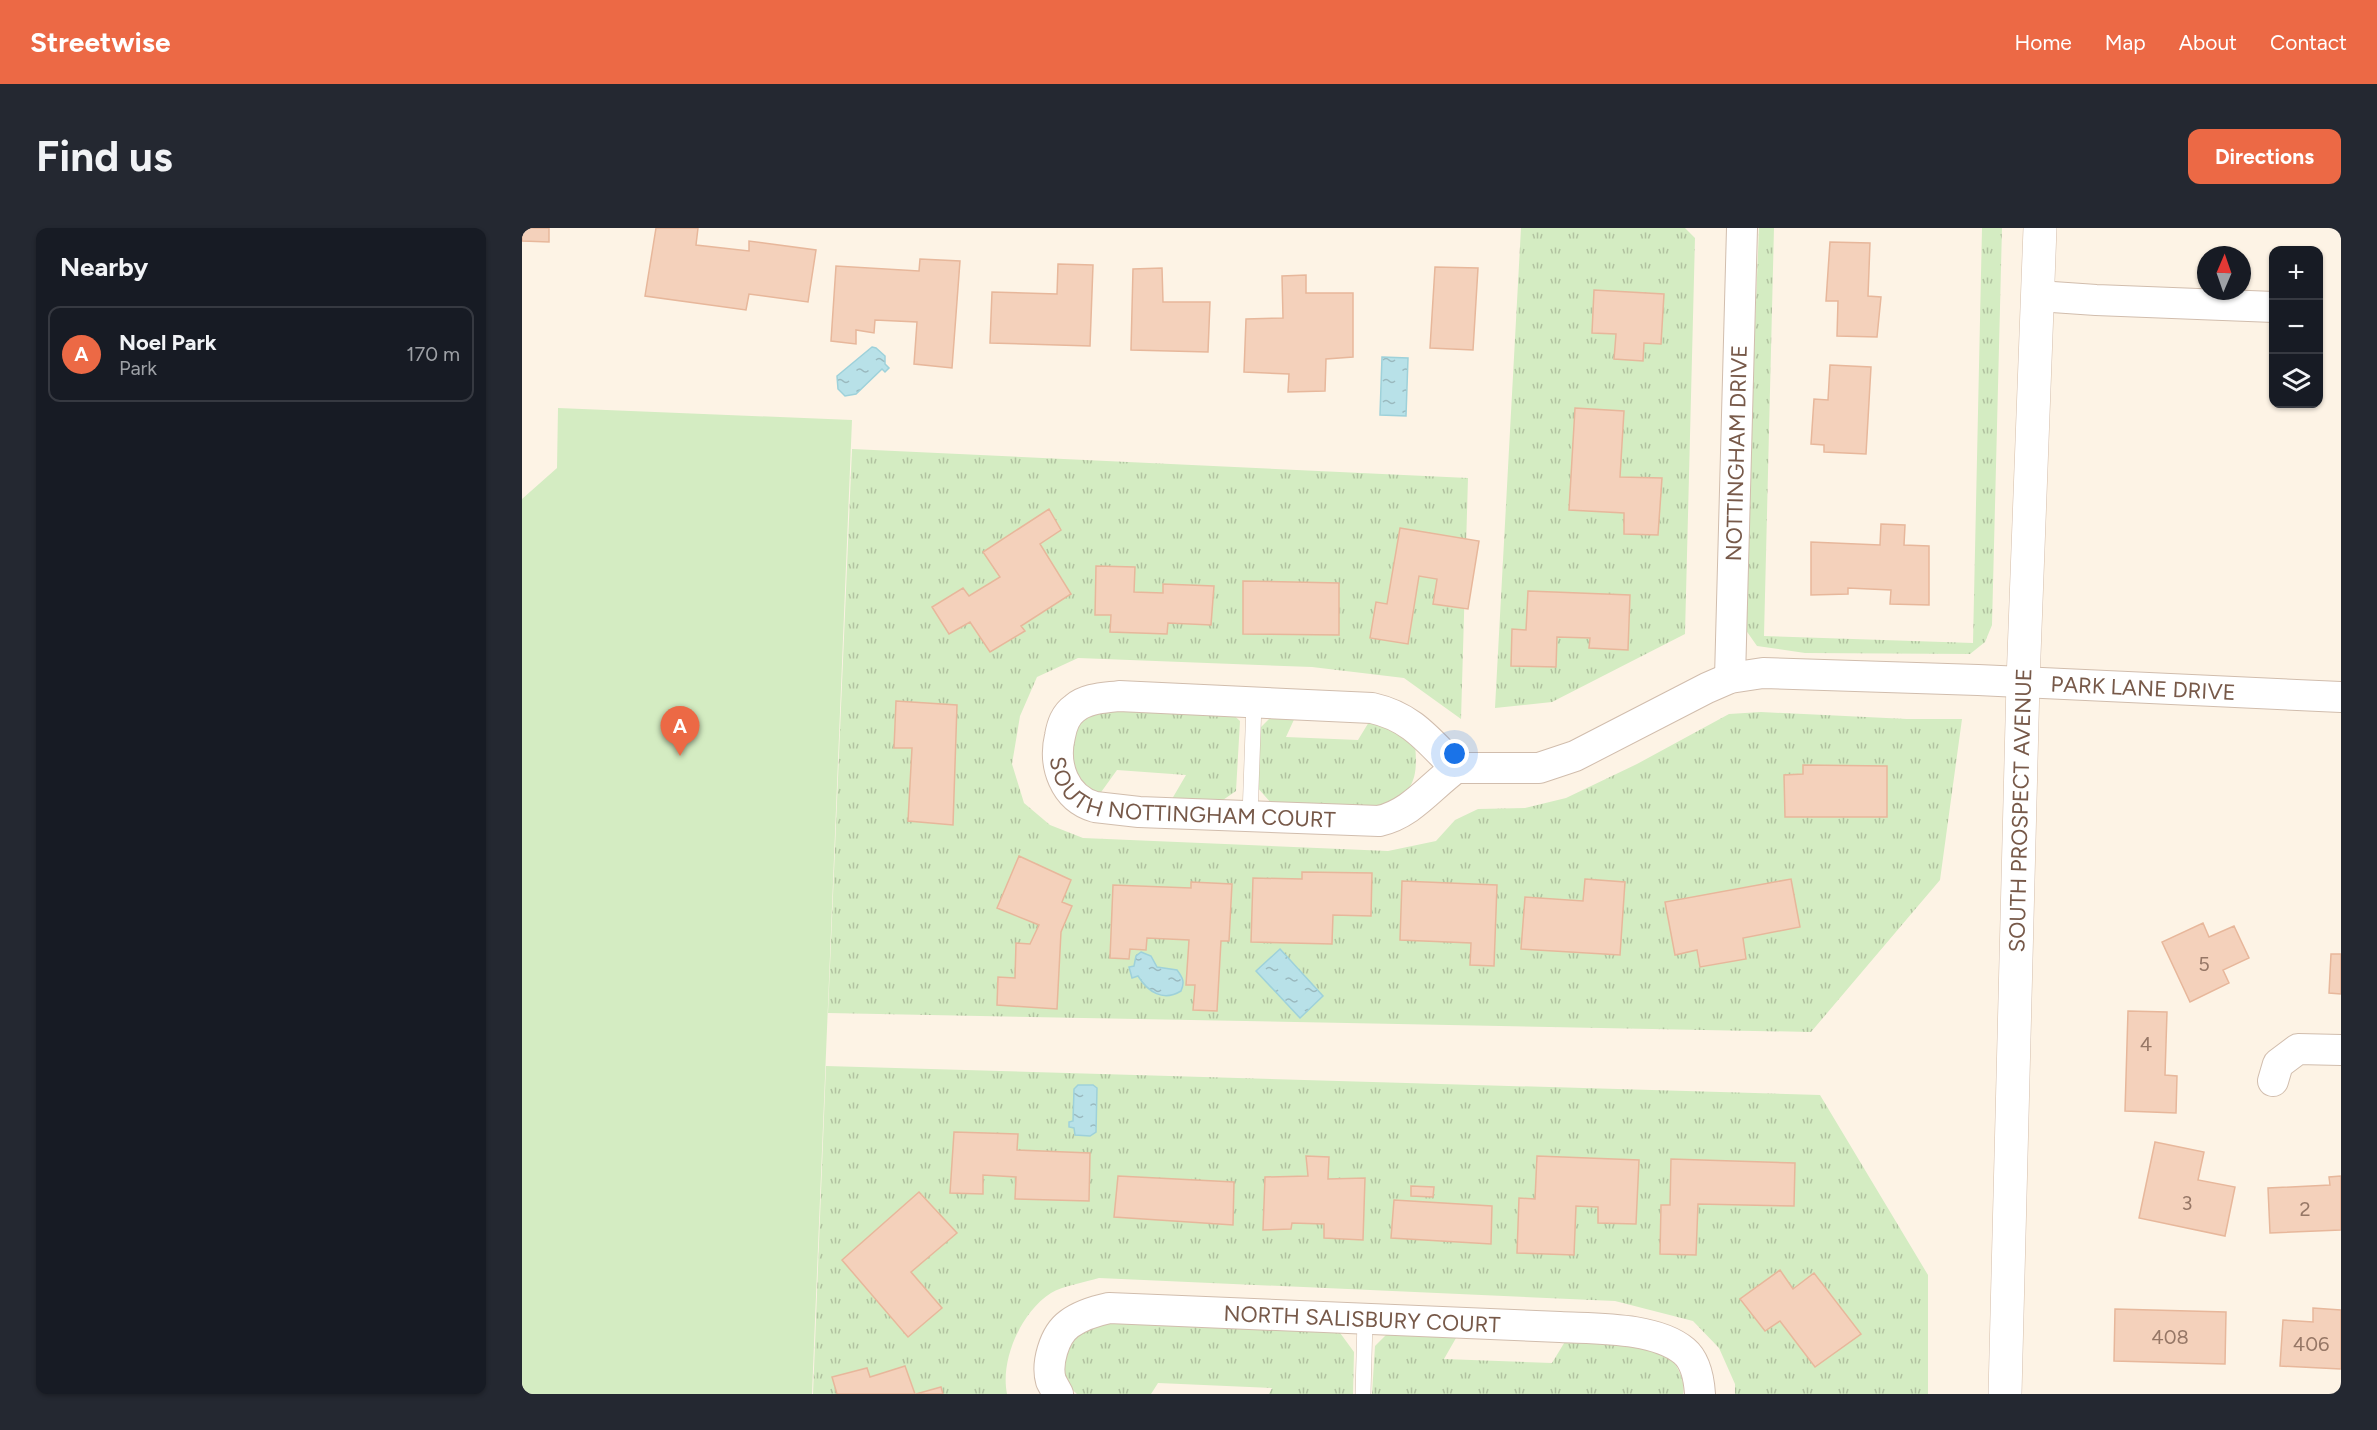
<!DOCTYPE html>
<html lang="en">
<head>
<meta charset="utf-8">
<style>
	:root { --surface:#171b24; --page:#242831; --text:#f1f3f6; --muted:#9ea1a6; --line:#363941; --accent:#ec6945 }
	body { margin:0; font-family:Figtree,sans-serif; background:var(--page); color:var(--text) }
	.controls { position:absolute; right:18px; top:18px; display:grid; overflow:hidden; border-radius:12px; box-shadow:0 2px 4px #0004 }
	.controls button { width:54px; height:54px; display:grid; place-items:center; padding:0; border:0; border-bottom:2px solid var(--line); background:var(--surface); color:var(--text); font:30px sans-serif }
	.compass { position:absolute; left:1675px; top:18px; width:54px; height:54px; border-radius:50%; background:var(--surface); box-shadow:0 2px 4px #0004; rotate:2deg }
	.you { position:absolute; left:933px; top:526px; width:21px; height:21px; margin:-15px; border:4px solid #fff; border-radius:50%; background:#1a73e8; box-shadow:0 0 0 9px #1a73e833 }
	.badge { display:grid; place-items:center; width:39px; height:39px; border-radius:50%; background:var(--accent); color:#fff; font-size:20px; font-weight:700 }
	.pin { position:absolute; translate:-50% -50px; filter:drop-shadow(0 2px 3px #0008) }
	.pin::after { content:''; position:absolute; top:32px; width:21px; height:18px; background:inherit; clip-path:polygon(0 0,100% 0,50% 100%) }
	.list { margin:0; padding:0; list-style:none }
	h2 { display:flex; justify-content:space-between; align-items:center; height:78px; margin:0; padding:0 24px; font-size:26px }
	h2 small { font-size:20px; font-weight:400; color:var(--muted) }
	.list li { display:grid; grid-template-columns:39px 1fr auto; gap:18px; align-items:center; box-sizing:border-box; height:96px; margin:0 12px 12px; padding:0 12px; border:2px solid var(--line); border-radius:12px }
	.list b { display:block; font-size:22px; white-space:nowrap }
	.list p { margin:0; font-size:20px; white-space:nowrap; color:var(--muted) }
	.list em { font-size:20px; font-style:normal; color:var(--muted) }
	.icon { flex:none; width:33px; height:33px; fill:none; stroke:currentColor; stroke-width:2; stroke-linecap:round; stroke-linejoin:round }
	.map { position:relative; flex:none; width:1819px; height:1166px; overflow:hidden; border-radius:12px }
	header { display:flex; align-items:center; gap:36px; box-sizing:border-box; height:84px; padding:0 30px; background:var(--accent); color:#fff }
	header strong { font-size:28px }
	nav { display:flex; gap:33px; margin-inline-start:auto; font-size:21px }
	.intro { display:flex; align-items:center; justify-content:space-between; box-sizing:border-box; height:144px; padding:0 36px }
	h1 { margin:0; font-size:42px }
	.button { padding:15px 27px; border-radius:12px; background:var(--accent); color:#fff; font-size:21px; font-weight:700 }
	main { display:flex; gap:36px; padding:0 36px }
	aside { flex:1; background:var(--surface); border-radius:12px; box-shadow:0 2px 4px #0004 }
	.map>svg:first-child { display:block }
	.grass { fill:url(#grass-tufts) }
	.park { fill:#d4ecc2 }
	.water { fill:url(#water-ripples); stroke:#9ed1da; stroke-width:1.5 }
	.building { fill:#f4d1bb; stroke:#e7b79b; stroke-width:1.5 }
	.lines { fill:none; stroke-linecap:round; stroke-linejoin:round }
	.service-casing { stroke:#d1bdad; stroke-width:16 }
	.minor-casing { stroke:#d1bdad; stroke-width:32 }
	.secondary-casing { stroke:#d4bdaa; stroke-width:34 }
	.service { stroke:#fff; stroke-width:15 }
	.minor { stroke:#fff; stroke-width:30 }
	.secondary { stroke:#fff; stroke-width:33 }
	.labels { text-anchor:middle; stroke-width:5; stroke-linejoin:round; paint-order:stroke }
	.number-label { font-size:20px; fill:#967766 }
	.street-label { font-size:22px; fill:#775949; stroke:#fff7ec }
</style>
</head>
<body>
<header>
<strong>Streetwise</strong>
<nav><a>Home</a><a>Map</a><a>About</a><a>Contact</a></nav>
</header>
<div class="intro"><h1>Find us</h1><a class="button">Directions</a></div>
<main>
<aside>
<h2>Nearby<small></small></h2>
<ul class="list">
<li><span class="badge">A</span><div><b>Noel Park</b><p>Park</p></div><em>170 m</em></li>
</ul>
</aside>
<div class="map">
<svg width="1819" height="1166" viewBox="0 0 1819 1166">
	<defs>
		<pattern id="grass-tufts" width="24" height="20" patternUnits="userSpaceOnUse" patternTransform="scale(1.5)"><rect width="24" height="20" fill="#d4ecc2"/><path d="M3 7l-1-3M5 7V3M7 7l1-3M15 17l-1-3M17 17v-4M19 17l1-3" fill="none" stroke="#b1c2a0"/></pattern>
		<pattern id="water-ripples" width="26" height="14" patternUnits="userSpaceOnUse" patternTransform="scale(1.5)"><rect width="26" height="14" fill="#b8e1e8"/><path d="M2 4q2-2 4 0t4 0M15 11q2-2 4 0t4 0" fill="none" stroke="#9ab9be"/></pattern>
	</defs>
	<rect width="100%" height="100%" fill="#fdf3e5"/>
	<!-- grass -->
	<path class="grass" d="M999 0H1163L1173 10 1163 406 1030 474 973 480Z
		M1237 0H1252L1242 408 1451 415 1460 0H1480L1470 397 1463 414 1448 426 1283 425 1235 418 1221 398Z
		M330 221 946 250 939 491 882 450 790 439 556 430 515 449 498 488 490 536 502 575 528 597 561 610 866 623 914 613 933 592 956 581 1003 580 1044 570 1115 536 1207 486 1239 484 1385 491H1440L1418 652 1289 804 306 785Z
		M704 480 718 493 714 563 698 574 650 571 664 547 595 542 577 567C541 545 550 534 550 495L561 482Z
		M754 484 775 485 764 509 836 512 850 489 893 516C896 550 893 565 859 579L751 577 734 558 735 503Z
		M304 838 1298 867 1406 1047V1166H1213V1156L1197 1120 1171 1093 1093 1073 577 1050C564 1054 540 1058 529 1065 499 1084 478 1132 485 1166H291Z
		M576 1091 813 1098 832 1124 831 1166H747L750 1160 636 1155 629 1166H555C542 1156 535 1128 546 1114 552 1105 567 1098 576 1091Z
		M871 1100 938 1103 922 1131 1030 1135 1047 1107 1146 1125C1154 1137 1164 1151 1161 1166H850L853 1118Z"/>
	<!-- park -->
	<path class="park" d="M36 180 330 192 290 1166H0V271L35 240Z"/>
	<!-- water -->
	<path class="water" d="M350 119 354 120 363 128V136L367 140 363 144 360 141 334 166 323 168 316 161 315 148Z
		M860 129 886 130 884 188 858 187Z
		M758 721 801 768 778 790 734 743Z
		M619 724 629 728 635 739 655 742C661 750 663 754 659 763 641 774 626 764 616 748L610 750 607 739 612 738 614 728Z
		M556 857H571L575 860 574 904 568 908 553 907 552 900 547 899V894L551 893 552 861Z"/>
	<!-- building -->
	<path class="building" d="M0 0H27V14L0 13Z
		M134 0H176L174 17 227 23V13L294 22 286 74 227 66 224 82 123 68Z
		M1308 14 1348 15 1346 68 1359 69 1355 109 1315 108 1316 73H1304Z
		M398 31 438 33 430 140 392 136 395 94 353 92 352 105 334 102V116L309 113 314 38 397 43Z
		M536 36 571 37 568 118 468 115 470 64 535 66Z
		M913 39 956 40 951 122 908 120Z
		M640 40 641 74H688L686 124 609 122 611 41Z
		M784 47V65H831V129L804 131 803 163 766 164 767 146 722 144 724 91 761 90 760 48Z
		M1072 62 1142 66 1139 116 1122 115 1121 133 1092 131 1094 106 1070 105Z
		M1308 137 1349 139 1344 226 1302 224V217L1289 216 1292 171 1306 172Z
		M1053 180 1102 183 1098 249 1140 250 1136 307 1102 306V285L1047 282Z
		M527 281 539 302 518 316 549 366 499 398 503 403 468 424 448 394 427 406 410 379 441 360 447 368 478 349 461 324Z
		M1359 296 1383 297 1382 317 1407 318V377L1368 376 1369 362 1326 360V366L1289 367V314L1358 317Z
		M878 300 957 313 946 381 911 376 915 351 897 348 886 416 848 410 854 374 865 376Z
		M574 338 613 339 612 364 641 365V356L692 358 689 397 646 395 645 406 588 404 589 387H573Z
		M721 353 817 355V407L721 406Z
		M1006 363 1108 367 1106 422 1067 420 1068 410 1035 409 1034 439 989 438 990 401 1004 402Z
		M374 473 435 477 431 597 386 593 390 520H372Z
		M1281 537 1365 538V589H1263L1262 547 1281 546Z
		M497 628 549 652 540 674 550 678 539 704 535 781 475 777 476 749 493 750 494 715 508 716 517 697 475 680Z
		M780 644 850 645 849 688 811 687 810 716 729 714 731 650 780 651Z
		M1063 651 1103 654 1098 727 999 721 1003 669 1061 673Z
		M1269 651 1278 699 1221 710 1224 731 1178 739 1175 722 1153 727 1143 674Z
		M880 653 975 657 972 738 948 737 949 715 878 712Z
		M669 654 710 656 707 713H699L695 783 671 782 673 757H664L667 712 625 710 624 722 608 721 607 731 588 730 591 657 669 660Z
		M1681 695 1687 709 1712 698 1727 730 1701 742 1707 755 1668 774 1640 714Z
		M1809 726H1819V766L1807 765Z
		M1606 783 1645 784 1643 847 1655 848 1654 885 1603 883Z
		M432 904 496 906 495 922 568 925 567 973 493 971 494 949 461 947V966L428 965Z
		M1633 914 1682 924 1676 952 1713 959 1703 1008 1617 990Z
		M784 928 807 929 806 951 843 950 841 1012 802 1010V996L770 995 769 1001 741 1002 743 949 786 948Z
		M1015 928 1117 932 1114 996 1076 995V979L1054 978 1052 1027 995 1025 997 970 1013 971Z
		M1149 931 1273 935 1272 978 1176 976 1174 1027 1138 1026 1139 977H1148Z
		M596 948 712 954 711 997 592 989Z
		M1819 948V1002L1748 1005 1746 960 1808 957 1807 949Z
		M889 958 912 959 911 969 889 968Z
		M397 964 435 1005 389 1044 420 1080 386 1109 320 1032Z
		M872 972 970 978 969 1016 869 1010Z
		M1258 1042 1271 1061 1292 1045 1339 1106 1293 1139 1258 1093 1243 1103 1218 1071Z
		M1791 1080 1819 1082V1141L1758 1138 1761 1092 1791 1094Z
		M1593 1081 1704 1084 1703 1136 1592 1133Z
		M383 1138 393 1166H315L310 1149 345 1140 348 1149Z
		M419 1159 421 1166H394Z"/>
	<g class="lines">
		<!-- service casing -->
		<g class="service-casing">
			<path id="service" d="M728 588 732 475
				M841 1166 843 1092"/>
		</g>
		<!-- minor casing -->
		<g class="minor-casing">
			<g id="minor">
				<path d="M1516 68 1574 72 1752 79"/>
				<path id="s1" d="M1208 450 1220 0"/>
				<path id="s2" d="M934 540C906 512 890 489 850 480L597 468C582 470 565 470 553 480 543 487 540 497 538 508 531 537 542 570 573 579L617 584 857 593C889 586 908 559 934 540H1017L1053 528 1185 460 1208 450 1241 445 1456 452 1819 469"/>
				<path d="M1751 853 1756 836 1776 821 1819 822"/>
				<path id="s3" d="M536 1166C534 1162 531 1157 529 1153 524 1136 532 1107 547 1096 559 1087 573 1083 587 1080L1038 1099C1075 1101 1133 1099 1162 1123 1174 1133 1177 1151 1178 1166"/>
			</g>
		</g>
		<!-- secondary casing -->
		<g class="secondary-casing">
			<g id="secondary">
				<path id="s4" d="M1483 1166 1501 454 1518 0"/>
			</g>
		</g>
		<!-- service -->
		<use href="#service" class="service"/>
		<!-- minor -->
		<use href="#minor" class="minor"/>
		<!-- secondary -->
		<use href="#secondary" class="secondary"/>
	</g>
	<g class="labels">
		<!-- number labels -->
		<g class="number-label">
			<text x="1682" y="743">5</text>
			<text x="1624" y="823">4</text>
			<text x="1665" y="982">3</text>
			<text x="1783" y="988">2</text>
			<text x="1648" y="1116">408</text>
			<text x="1789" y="1123">406</text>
		</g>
		<!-- street labels -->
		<g class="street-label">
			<text dy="8" stroke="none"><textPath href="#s1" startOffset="225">NOTTINGHAM DRIVE</textPath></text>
			<text dy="8" stroke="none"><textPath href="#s2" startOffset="1612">PARK LANE DRIVE</textPath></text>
			<text dy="8" stroke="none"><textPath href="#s2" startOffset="612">SOUTH NOTTINGHAM COURT</textPath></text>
			<text dy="8" stroke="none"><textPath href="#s4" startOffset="584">SOUTH PROSPECT AVENUE</textPath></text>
			<text dy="8" stroke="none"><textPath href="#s3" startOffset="374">NORTH SALISBURY COURT</textPath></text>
		</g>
	</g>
</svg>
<div class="controls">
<button>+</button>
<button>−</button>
<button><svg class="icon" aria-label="layers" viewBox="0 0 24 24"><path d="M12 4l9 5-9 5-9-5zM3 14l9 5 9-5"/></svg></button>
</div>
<svg class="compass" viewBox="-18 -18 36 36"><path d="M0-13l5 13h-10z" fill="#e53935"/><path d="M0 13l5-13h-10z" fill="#9ea1a6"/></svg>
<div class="you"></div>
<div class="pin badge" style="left:158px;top:528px">A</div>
</div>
</main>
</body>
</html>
